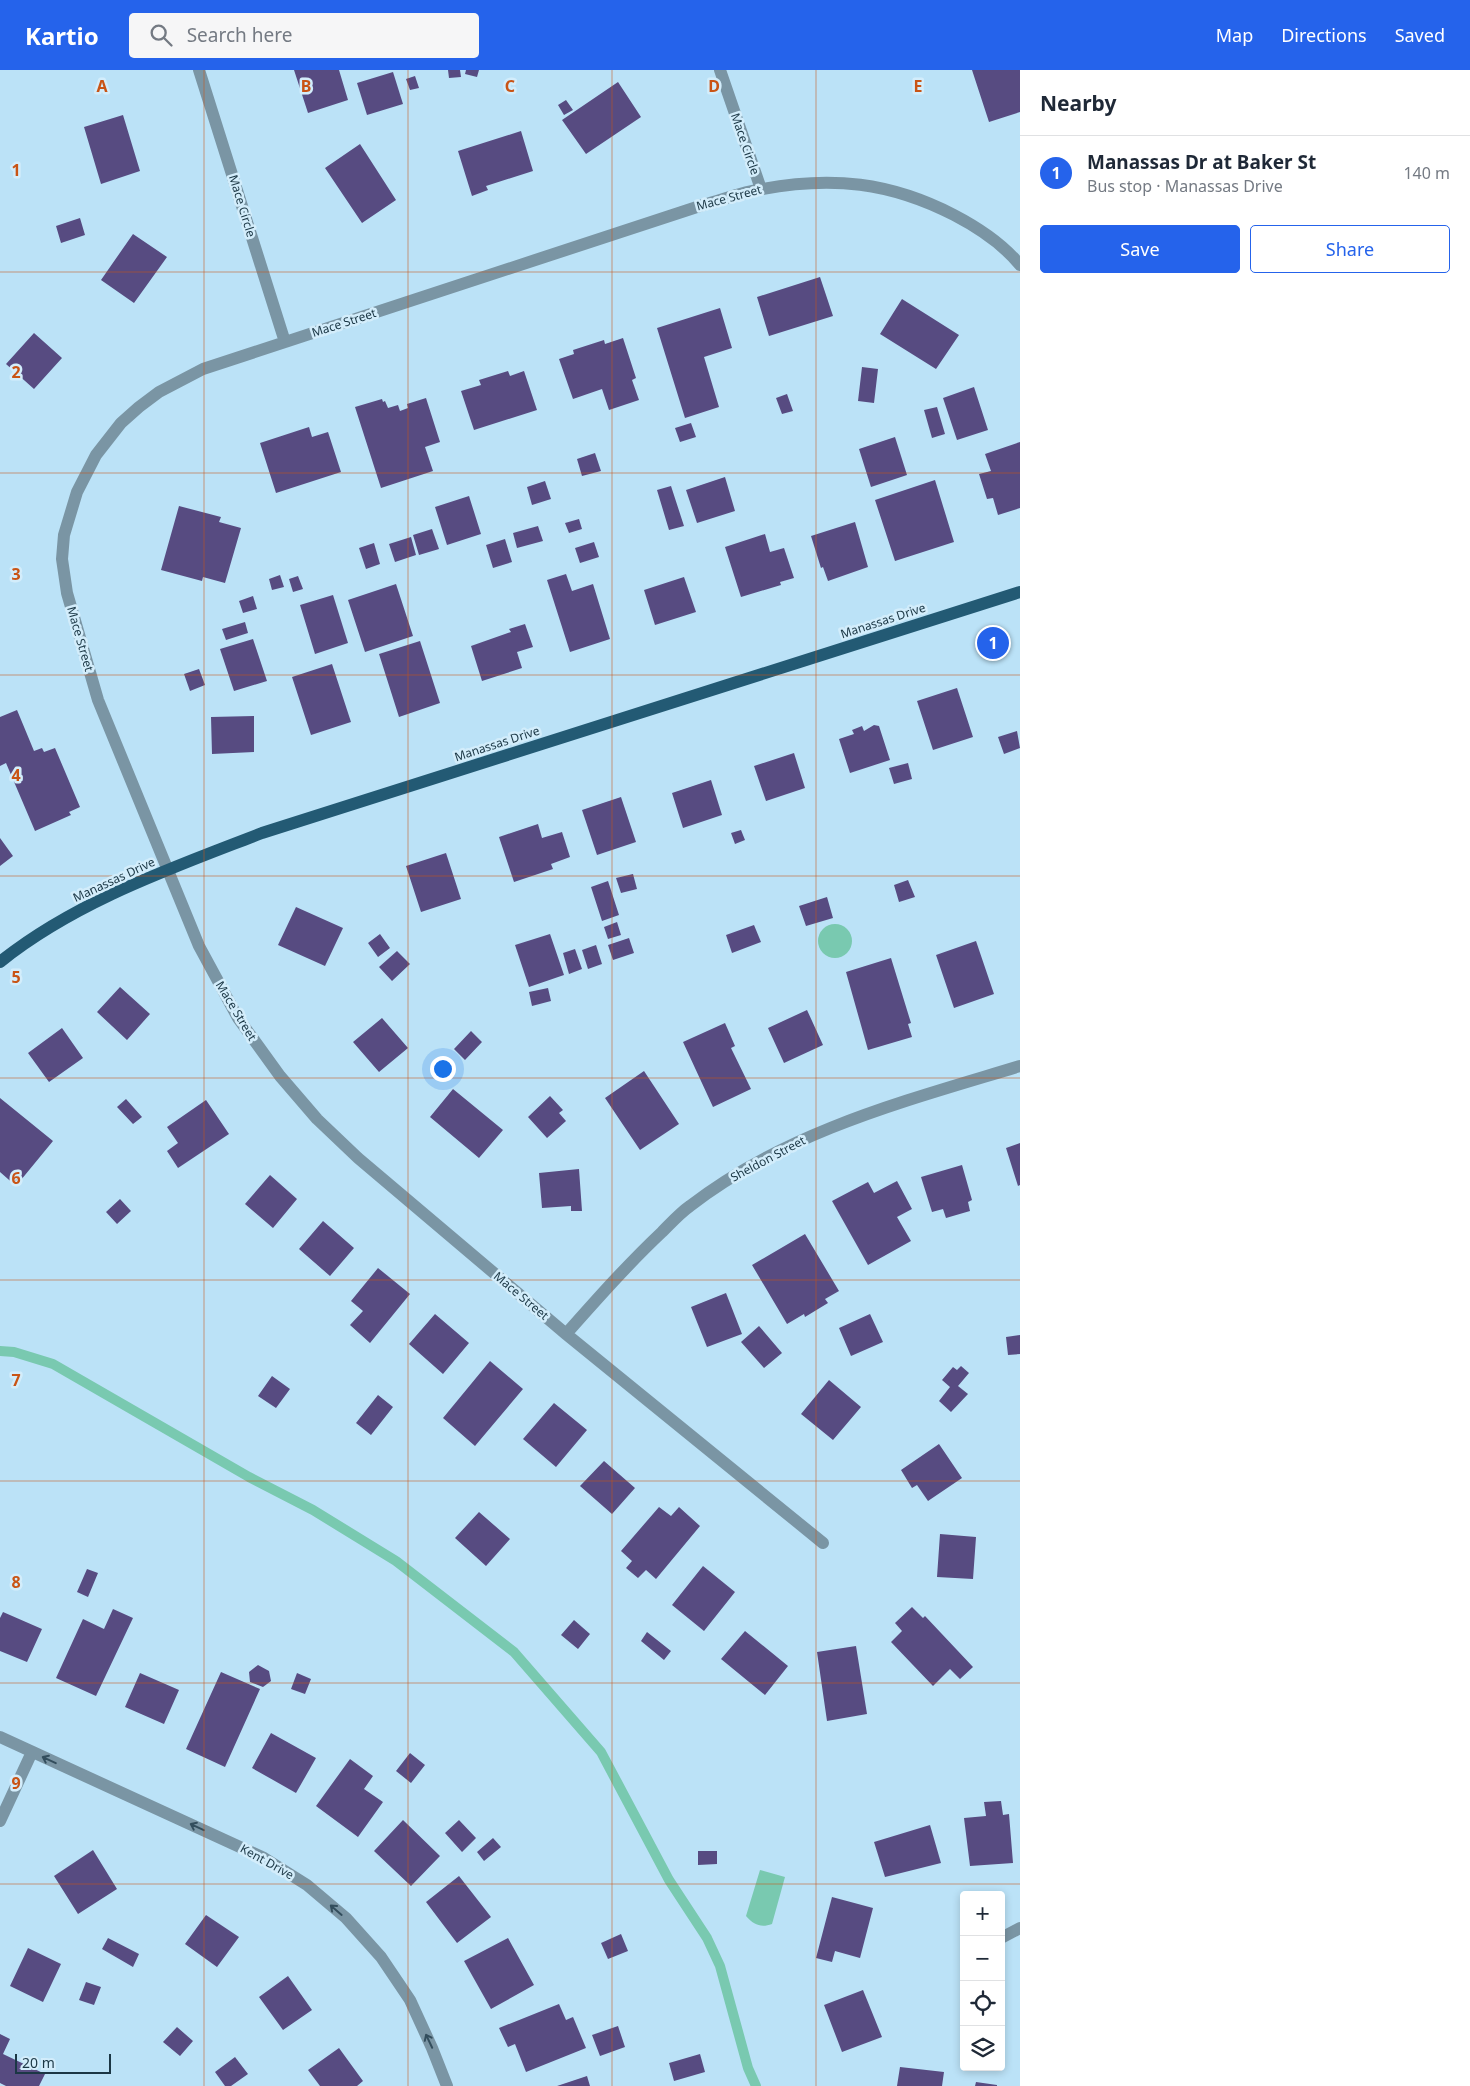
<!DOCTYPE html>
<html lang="en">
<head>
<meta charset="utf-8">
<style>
	:root { --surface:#fff; --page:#f6f6f7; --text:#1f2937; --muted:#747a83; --line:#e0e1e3; --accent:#2563eb }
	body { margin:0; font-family:"Noto Sans",sans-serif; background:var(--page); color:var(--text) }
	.controls { position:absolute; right:15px; bottom:15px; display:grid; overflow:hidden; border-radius:5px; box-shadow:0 2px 8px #0003 }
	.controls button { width:45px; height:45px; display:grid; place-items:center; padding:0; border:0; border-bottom:1px solid var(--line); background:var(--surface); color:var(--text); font:25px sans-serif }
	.scale { position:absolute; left:15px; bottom:12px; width:96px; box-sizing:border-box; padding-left:5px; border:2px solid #1b3745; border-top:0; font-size:14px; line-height:18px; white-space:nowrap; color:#1b3745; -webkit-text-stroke:4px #d3edfb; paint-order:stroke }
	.you { position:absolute; left:442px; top:998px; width:18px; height:18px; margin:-12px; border:4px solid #fff; border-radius:50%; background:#1a73e8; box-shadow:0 0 0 8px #1a73e833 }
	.badge { display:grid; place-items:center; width:32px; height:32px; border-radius:50%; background:var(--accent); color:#fff; font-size:16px; font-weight:700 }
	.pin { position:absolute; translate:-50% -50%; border:2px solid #fff; box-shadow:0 1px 5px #0006 }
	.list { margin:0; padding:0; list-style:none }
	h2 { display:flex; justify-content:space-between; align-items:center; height:65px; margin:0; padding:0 20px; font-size:21px }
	h2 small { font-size:16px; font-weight:400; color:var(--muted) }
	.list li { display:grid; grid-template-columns:32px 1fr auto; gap:15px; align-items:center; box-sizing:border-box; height:75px; padding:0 20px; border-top:1px solid var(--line) }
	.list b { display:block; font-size:19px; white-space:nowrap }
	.list p { margin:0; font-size:16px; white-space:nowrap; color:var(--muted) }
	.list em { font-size:16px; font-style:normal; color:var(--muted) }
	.actions { display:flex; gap:10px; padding:15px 20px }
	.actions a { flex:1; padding:11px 0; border:1px solid var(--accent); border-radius:5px; text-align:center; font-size:18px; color:var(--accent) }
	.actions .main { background:var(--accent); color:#fff }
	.icon { flex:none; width:28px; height:28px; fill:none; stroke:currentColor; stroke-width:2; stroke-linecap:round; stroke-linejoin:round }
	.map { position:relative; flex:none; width:1020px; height:2016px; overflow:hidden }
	header { display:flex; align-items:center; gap:30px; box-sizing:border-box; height:70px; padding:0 25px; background:var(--accent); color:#fff }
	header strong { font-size:24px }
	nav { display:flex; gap:28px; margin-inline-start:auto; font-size:18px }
	.search { width:350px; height:45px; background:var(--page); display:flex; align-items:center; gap:12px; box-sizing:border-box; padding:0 18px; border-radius:5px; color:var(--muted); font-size:19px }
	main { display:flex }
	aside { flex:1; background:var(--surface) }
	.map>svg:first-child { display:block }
	.water { fill:#79c9b0 }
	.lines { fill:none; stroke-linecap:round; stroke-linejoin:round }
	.stream { stroke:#79c9b0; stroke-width:10 }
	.building { fill:#574b81 }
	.minor { stroke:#7a95a4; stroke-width:12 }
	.major { stroke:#235a74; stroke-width:12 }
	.oneway { stroke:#334e5d }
	.grid { fill:none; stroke:#c95415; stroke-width:1; stroke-opacity:0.55 }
	.labels { text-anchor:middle; stroke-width:5; stroke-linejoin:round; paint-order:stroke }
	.street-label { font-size:12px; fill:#1b3745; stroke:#d3edfb }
	.grid-label { font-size:16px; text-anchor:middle; font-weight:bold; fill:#c95415; stroke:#d3edfb; stroke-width:5; stroke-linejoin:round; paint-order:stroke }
</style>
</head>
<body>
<header>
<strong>Kartio</strong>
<div class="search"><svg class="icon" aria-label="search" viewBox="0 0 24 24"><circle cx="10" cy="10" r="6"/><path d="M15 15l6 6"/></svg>Search here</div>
<nav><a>Map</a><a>Directions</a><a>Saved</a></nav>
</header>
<main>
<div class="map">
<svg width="1020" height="2016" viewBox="0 0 1020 2016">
	<rect width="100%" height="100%" fill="#bbe2f7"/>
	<!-- water -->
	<path class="water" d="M818 871a17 17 0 1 1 34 0a17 17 0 1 1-34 0Z
		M760 1800 785 1807 772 1854C761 1858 754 1855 746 1846Z"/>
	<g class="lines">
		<!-- stream -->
		<path class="stream" d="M0 1281 14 1282 53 1294 249 1407 313 1440 396 1491 514 1582 601 1682 669 1810 707 1868 720 1896 748 1998 756 2016"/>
	</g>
	<!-- building -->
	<path class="building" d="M294 0H339L348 30 308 43Z
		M448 0H460L461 7 449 8Z
		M466 0H479L477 7 465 4Z
		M972 0H1020V42L989 52Z
		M393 2 403 34 367 45 357 13Z
		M415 6 419 18 410 20 406 9Z
		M618 12 641 47 586 84 562 50Z
		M566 30 573 40 564 45 558 35Z
		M123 45 140 101 101 114 84 57Z
		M521 61 533 101 486 116 488 120 472 126 458 81Z
		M360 74 396 130 362 153 325 98Z
		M80 148 85 165 61 173 56 156Z
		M133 164 167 187 134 233 101 210Z
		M820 207 833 246 769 266 757 227Z
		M902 229 959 265 936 299 880 264Z
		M720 238 732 278 704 287 719 337 685 348 657 258Z
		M34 263 62 288 34 319 6 294Z
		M623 268 636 308 632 310 639 330 609 340 602 319 573 329 559 289 574 284 573 280 604 270 605 274Z
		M862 297 878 299 874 333 858 331Z
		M508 301 510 306 524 301 537 340 474 360 461 321 481 315 479 310Z
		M974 317 988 360 957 370 943 328Z
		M787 324 793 341 782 344 776 328Z
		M426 328 440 372 425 377 433 401 381 418 355 337 382 329 383 332 385 331 388 338 398 335 400 341 408 338 407 334Z
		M937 337 945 364 932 368 924 340Z
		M691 353 696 367 680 372 675 358Z
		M309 357 312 367 328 362 341 402 276 423 260 373Z
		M895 367 907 405 871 417 859 379Z
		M1020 372V438L998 445 993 428 987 429 979 404 991 401 985 384Z
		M595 383 601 401 582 406 577 389Z
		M725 407 735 441 697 453 686 420Z
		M935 410 954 472 895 491 875 430Z
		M545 411 551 429 532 435 527 417Z
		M671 416 684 456 669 460 657 420Z
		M469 426 481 464 447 475 435 437Z
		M179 436 221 447 219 452 241 458 225 513 203 507 202 511 161 500Z
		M579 449 582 459 569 463 565 453Z
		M855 452 868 497 828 511 823 497 821 498 811 466Z
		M538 456 543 471 517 478 513 463Z
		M432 459 439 479 419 485 413 465Z
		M765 464 770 482 784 478 794 508 780 512 781 515 741 527 725 477Z
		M411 467 416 485 395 492 389 474Z
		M505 469 512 492 493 498 486 475Z
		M594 472 599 487 580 493 575 478Z
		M374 473 380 494 366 499 359 478Z
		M566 504 572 521 593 514 610 569 570 582 547 510Z
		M280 505 284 517 272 520 269 509Z
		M298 506 303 519 293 522 289 509Z
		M684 507 696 542 655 555 644 520Z
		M396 514 413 566 365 582 348 530Z
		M333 525 348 573 315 584 300 535Z
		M253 526 257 539 243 543 239 531Z
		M245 552 248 563 226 570 222 559Z
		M525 554 533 577 517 582 522 598 482 611 471 576 511 562 509 559Z
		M253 569 267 611 234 621 220 579Z
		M420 571 440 633 399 647 379 584Z
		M332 594 351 652 311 665 292 607Z
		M199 599 205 615 190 621 184 604Z
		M957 618 973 667 933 680 917 631Z
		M17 640 34 681 42 678 44 682 55 678 80 737 69 742 71 745 35 761 6 693 0 696V647Z
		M254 646V682L212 684 211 647Z
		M874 655 879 656 890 690 850 703 839 669 854 664 852 660 862 656 864 661Z
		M1017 661 1020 678 1004 684 998 667Z
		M794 683 805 718 766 731 754 696Z
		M908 693 912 709 894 714 889 698Z
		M711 710 722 745 683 758 672 723Z
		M621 727 636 772 597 785 582 740Z
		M538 754 542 768 562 762 570 787 551 794 553 799 514 812 499 767Z
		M741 760 745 770 735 774 731 763Z
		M0 768 13 786 0 796Z
		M446 783 461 829 421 842 406 796Z
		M633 804 637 819 621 823 616 808Z
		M908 810 915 827 899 832 894 815Z
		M608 811 619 845 602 851 591 817Z
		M827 827 833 848 806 856 799 836Z
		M296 837 343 858 325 896 278 875Z
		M617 852 621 865 608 869 604 857Z
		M754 855 761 872 732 883 726 865Z
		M380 864 390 878 378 887 368 873Z
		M550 864 564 905 529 917 515 875Z
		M629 868 634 883 613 890 608 875Z
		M976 871 994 924 954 938 936 885Z
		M596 875 602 894 588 899 582 880Z
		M575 879 582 899 569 904 563 883Z
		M397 881 410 894 392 911 379 897Z
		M891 888 911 953 908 954 912 967 868 980 846 902Z
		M120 917 150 944 127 970 97 942Z
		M548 918 551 931 532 936 529 922Z
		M807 940 823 975 784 993 768 958Z
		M382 948 408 978 379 1002 353 972Z
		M725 953 735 976 731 978 751 1019 713 1037 683 972Z
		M62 958 83 988 49 1012 28 983Z
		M471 961 482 972 465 990 454 979Z
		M644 1001 679 1054 640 1080 605 1028Z
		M453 1019 503 1060 479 1088 430 1047Z
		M550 1026 563 1040 559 1043 566 1051 547 1068 528 1047Z
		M0 1028 53 1071 16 1116 0 1102Z
		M126 1029 142 1047 133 1054 117 1037Z
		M206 1030 229 1064 178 1098 167 1081 178 1073 167 1057Z
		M1020 1073V1115L1018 1116 1006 1078Z
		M962 1095 972 1130 968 1132 970 1141 946 1148 943 1139 932 1142 921 1107Z
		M579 1099 582 1141H571V1136L542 1138 539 1103Z
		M270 1105 297 1129 273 1158 245 1134Z
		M897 1111 912 1139 897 1147 911 1171 868 1195 832 1131 868 1112 874 1123Z
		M120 1129 131 1141 117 1154 106 1142Z
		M323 1151 354 1178 330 1206 299 1179Z
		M805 1164 839 1221 825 1229 828 1233 805 1247 804 1244 787 1254 752 1195Z
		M378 1198 410 1224 370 1273 350 1255 363 1241 351 1231Z
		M726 1223 742 1264 707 1277 691 1237Z
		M435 1244 469 1273 443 1304 409 1274Z
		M870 1244 883 1272 851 1286 839 1258Z
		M759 1256 782 1283 764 1298 741 1272Z
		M1020 1265V1284L1008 1285 1006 1267Z
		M490 1291 523 1319 475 1376 443 1348Z
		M961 1296 969 1303 958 1316 968 1324 951 1342 939 1331 950 1317 942 1310 953 1297 957 1300Z
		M272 1306 290 1319 276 1338 258 1326Z
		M829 1310 861 1337 833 1370 801 1344Z
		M378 1325 393 1337 371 1365 356 1353Z
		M554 1333 587 1360 556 1397 523 1369Z
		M939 1374 962 1408 928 1431 917 1415 912 1418 901 1400Z
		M604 1391 635 1418 612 1444 580 1416Z
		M659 1437 671 1446 679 1437 700 1456 656 1509 646 1500 638 1508 626 1498 632 1491 621 1481Z
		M479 1442 510 1469 486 1496 455 1468Z
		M940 1464 976 1467 973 1509 937 1507Z
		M703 1496 735 1522 704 1561 672 1535Z
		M87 1499 98 1503 88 1527 77 1522Z
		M912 1537 923 1548 925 1546 973 1597 960 1609 950 1599 933 1616 891 1572 902 1561 895 1553Z
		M113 1539 133 1548 96 1626 56 1608 83 1549 104 1559Z
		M3 1542 42 1559 27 1592 0 1581V1548Z
		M574 1550 590 1564 578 1579 561 1565Z
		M745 1561 788 1596 765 1625 721 1589Z
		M647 1562 671 1581 664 1590 641 1571Z
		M856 1576 867 1644 827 1651 817 1582Z
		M258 1595 269 1601 271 1611 263 1617 250 1612 249 1602Z
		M221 1602 260 1619 225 1697 186 1679Z
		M140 1603 179 1620 164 1654 125 1637Z
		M297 1603 311 1609 305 1624 291 1619Z
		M271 1663 316 1688 296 1723 252 1698Z
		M410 1683 425 1695 411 1713 396 1701Z
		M350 1689 373 1706 364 1719 383 1732 358 1767 316 1736Z
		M1001 1731 1003 1745 1009 1744 1013 1793 970 1796 964 1748 986 1746 984 1732Z
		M403 1750 440 1786 411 1816 374 1781Z
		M459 1750 476 1768 462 1782 445 1763Z
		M930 1755 941 1793 885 1807 874 1772Z
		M493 1768 501 1777 484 1791 477 1782Z
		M93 1780 117 1819 78 1844 54 1806Z
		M698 1781H717V1794L698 1795Z
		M459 1806 491 1847 457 1873 426 1832Z
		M832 1827 873 1838 860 1888 835 1881 832 1892 816 1888Z
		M206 1845 239 1867 217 1897 185 1874Z
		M621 1864 628 1881 608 1889 601 1873Z
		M108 1868 139 1884 133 1897 102 1879Z
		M508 1868 534 1915 491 1939 464 1891Z
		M28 1878 61 1894 43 1932 10 1916Z
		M288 1906 312 1940 283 1960 259 1927Z
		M86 1912 101 1917 94 1935 79 1930Z
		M863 1920 882 1967 842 1982 824 1935Z
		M559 1934 566 1950 573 1947 586 1978 526 2002 515 1974 508 1977 499 1958Z
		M618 1956 625 1977 600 1986 592 1965Z
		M177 1957 193 1971 180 1986 163 1972Z
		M0 1964 10 1969 3 1984 45 2004 39 2016H6L0 2013Z
		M339 1978 363 2011 357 2016H320L308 2000Z
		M700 1984 705 2002 674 2011 669 1993Z
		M235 1987 248 2004 231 2016H225L215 2002Z
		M900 1997 944 2002 942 2016H897Z
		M587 2006 590 2016H557Z
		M976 2012 997 2015V2016H975Z"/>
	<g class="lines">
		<!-- minor -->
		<path class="minor" d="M199 0 285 272
			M720 0 761 119
			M566 1264C597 1229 628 1194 662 1162 671 1153 680 1143 690 1136 787 1061 905 1031 1020 996
			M823 1473 566 1264 358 1088 317 1049 280 1006 238 948 199 876 98 630 67 523 62 489 64 465 77 422 96 385 121 353 139 337 159 322 203 299 703 135C722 130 742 122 762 119 832 106 890 112 954 145 979 158 1002 173 1020 195
			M0 1667 264 1788 307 1815 346 1848 381 1887 410 1930 432 1978 447 2016
			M0 1751 32 1682
			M1001 1868 1020 1858"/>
		<!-- major -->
		<path class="major" d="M0 892C76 831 172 798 262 763L1020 522"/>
	</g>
	<!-- one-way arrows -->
	<defs><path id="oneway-shaft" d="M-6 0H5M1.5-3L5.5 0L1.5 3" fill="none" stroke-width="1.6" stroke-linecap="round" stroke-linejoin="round" transform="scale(1.25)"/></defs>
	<g class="oneway">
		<use href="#oneway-shaft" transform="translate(49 1690) rotate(-155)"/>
		<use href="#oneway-shaft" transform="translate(197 1757) rotate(-155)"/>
		<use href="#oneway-shaft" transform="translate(336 1840) rotate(-139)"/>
		<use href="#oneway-shaft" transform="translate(429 1971) rotate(-115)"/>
	</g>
	<!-- grid -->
	<path class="grid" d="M204 0V2016M408 0V2016M612 0V2016M816 0V2016M0 202H1020M0 403H1020M0 605H1020M0 806H1020M0 1008H1020M0 1210H1020M0 1411H1020M0 1613H1020M0 1814H1020"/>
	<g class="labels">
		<!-- street labels -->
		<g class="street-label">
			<text transform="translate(745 74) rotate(71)" y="4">Mace Circle</text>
			<text transform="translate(729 128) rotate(-15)" y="4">Mace Street</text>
			<text transform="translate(242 136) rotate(73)" y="4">Mace Circle</text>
			<text transform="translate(344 253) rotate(-18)" y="4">Mace Street</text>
			<text transform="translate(883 551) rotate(-18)" y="4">Manassas Drive</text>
			<text transform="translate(80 569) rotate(74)" y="4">Mace Street</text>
			<text transform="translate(497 674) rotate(-18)" y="4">Manassas Drive</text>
			<text transform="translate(114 810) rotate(-25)" y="4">Manassas Drive</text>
			<text transform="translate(236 941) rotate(59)" y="4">Mace Street</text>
			<text transform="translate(768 1089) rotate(-28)" y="4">Sheldon Street</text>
			<text transform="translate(521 1226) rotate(40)" y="4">Mace Street</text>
			<text transform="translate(267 1792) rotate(29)" y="4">Kent Drive</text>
		</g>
	</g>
	<g class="grid-label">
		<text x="102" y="22">A</text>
		<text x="306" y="22">B</text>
		<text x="510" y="22">C</text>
		<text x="714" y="22">D</text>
		<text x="918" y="22">E</text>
		<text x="16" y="106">1</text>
		<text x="16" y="308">2</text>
		<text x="16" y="510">3</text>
		<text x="16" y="711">4</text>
		<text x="16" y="913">5</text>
		<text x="16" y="1114">6</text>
		<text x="16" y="1316">7</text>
		<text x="16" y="1518">8</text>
		<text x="16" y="1719">9</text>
	</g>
</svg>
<div class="controls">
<button>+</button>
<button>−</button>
<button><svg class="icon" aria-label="locate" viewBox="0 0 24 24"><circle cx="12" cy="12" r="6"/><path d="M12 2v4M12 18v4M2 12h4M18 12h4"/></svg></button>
<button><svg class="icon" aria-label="layers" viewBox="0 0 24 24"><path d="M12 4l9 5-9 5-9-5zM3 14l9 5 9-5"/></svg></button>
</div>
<div class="scale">20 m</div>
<div class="you"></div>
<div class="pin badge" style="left:993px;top:573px">1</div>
</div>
<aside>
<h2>Nearby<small></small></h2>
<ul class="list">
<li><span class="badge">1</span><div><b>Manassas Dr at Baker St</b><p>Bus stop · Manassas Drive</p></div><em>140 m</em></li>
</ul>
<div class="actions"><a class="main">Save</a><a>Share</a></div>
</aside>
</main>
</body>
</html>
